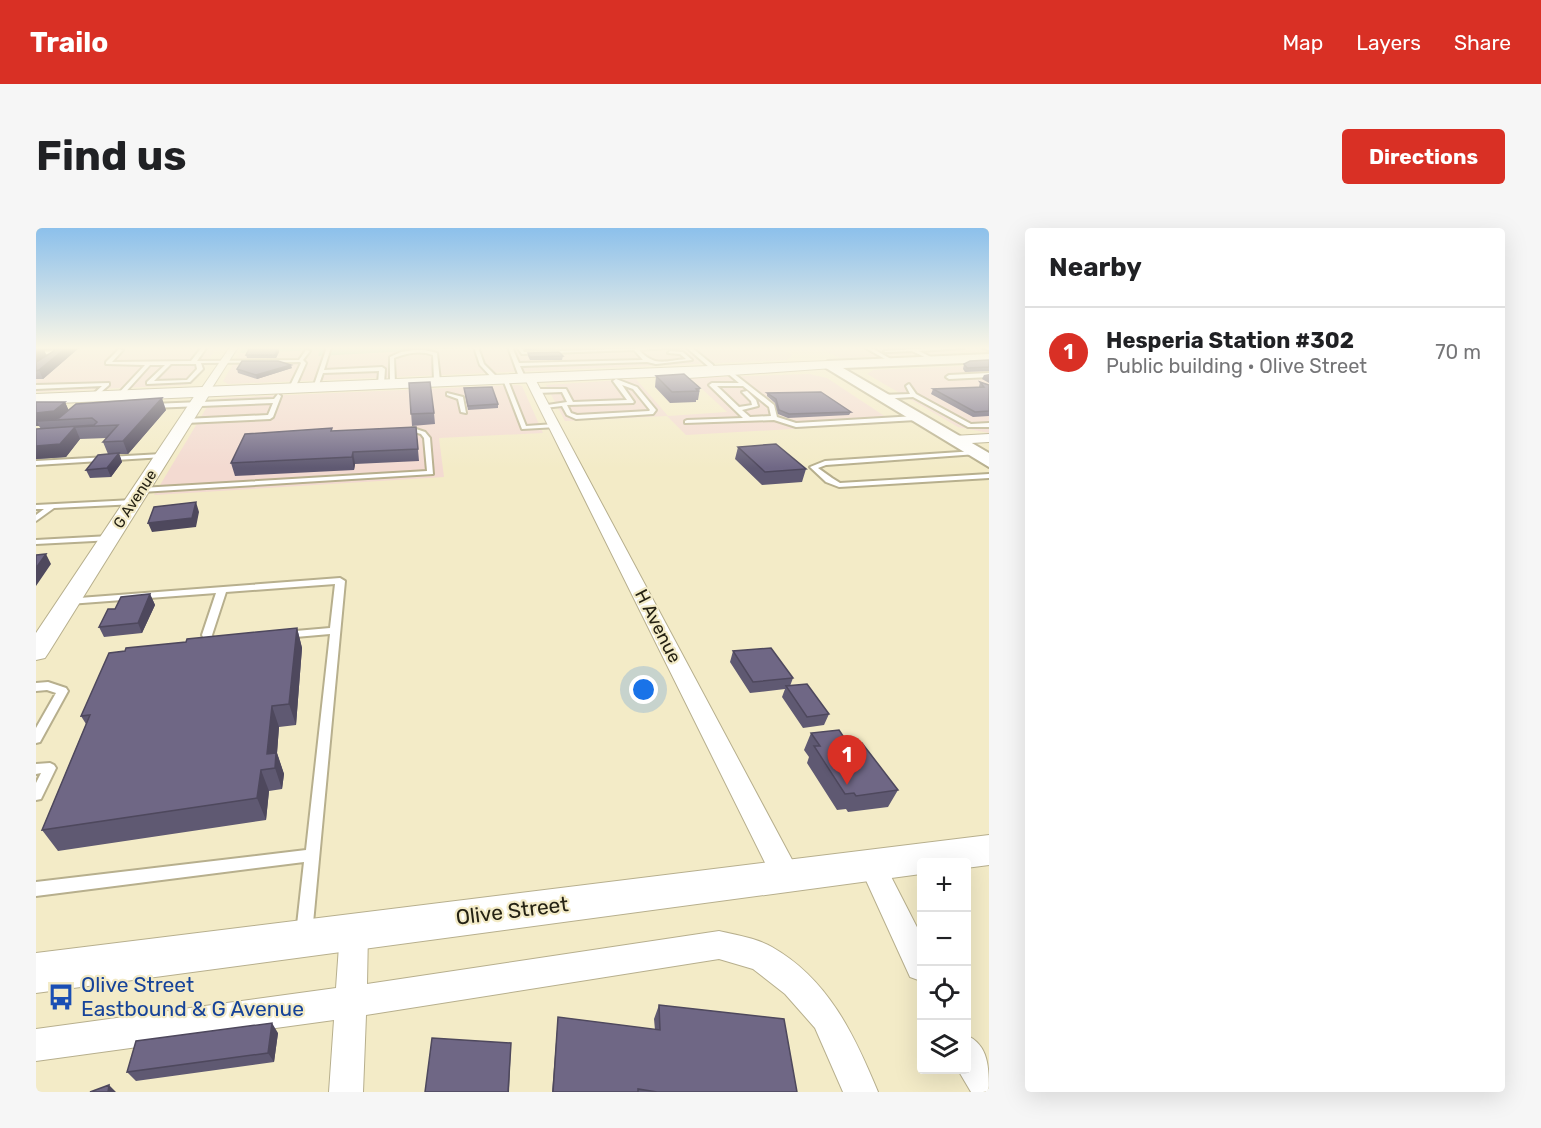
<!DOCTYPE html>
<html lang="en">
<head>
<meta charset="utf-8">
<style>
	:root { --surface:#fff; --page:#f6f6f6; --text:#202124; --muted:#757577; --line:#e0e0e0; --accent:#d93025 }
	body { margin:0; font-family:Rubik,sans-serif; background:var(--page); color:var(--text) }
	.controls { position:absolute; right:18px; bottom:18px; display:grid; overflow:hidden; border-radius:6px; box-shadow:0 6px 24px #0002 }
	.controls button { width:54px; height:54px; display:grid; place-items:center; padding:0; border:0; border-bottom:2px solid var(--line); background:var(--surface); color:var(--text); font:30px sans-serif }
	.you { position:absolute; left:608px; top:462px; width:21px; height:21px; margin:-15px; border:4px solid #fff; border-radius:50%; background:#1a73e8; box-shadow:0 0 0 9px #1a73e833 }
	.badge { display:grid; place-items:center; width:39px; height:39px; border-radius:50%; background:var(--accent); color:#fff; font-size:20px; font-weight:700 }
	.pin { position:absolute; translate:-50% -50px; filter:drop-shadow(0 2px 3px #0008) }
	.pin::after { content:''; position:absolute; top:32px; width:21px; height:18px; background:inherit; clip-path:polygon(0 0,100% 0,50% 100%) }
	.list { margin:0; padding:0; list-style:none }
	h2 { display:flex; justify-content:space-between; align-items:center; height:78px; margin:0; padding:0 24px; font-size:26px }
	h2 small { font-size:20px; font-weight:400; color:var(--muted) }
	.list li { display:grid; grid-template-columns:39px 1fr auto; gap:18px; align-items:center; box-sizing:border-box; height:90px; padding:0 24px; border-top:2px solid var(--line) }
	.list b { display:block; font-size:22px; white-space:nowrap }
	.list p { margin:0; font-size:20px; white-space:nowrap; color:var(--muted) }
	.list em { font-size:20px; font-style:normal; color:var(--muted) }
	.icon { flex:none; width:33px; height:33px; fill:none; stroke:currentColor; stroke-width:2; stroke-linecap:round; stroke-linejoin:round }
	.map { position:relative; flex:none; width:953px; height:864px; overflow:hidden; border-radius:6px }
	header { display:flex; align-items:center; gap:36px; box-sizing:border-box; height:84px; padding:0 30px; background:var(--accent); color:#fff }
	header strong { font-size:28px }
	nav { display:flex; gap:33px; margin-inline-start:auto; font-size:21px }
	.intro { display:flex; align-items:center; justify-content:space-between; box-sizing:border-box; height:144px; padding:0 36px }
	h1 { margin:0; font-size:42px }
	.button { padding:15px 27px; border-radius:6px; background:var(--accent); color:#fff; font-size:21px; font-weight:700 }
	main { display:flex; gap:36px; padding:0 36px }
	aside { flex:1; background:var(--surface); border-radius:6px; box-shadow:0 6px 24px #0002 }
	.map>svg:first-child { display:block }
	.commercial { fill:#f3dad1 }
	.green { fill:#b9dfb9 }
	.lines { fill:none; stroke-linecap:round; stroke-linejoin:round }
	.service-casing { stroke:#b7af8d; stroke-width:4 }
	.minor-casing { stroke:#b7af8d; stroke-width:2 }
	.tertiary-casing { stroke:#b7af8d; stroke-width:2 }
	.secondary-casing { stroke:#b7af8d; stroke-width:4 }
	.primary-casing { stroke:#b7af8d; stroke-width:2 }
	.service { fill:#fff; fill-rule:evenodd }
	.minor { fill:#fff; fill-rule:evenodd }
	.tertiary { fill:#fff; fill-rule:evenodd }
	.secondary { fill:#fff; fill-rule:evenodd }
	.primary { fill:#fff; fill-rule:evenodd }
	.wall { fill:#5f5972; fill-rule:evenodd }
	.shaded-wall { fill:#4e485d }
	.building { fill:#6f6785; stroke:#4e485d; stroke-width:1.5 }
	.labels { text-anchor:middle; stroke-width:4.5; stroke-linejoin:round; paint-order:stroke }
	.far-street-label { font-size:15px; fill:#252214; stroke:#f3ebc7 }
	.street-label { font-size:18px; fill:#252214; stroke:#f3ebc7 }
	.near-street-label { font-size:21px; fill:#252214; stroke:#f3ebc7 }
	.near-transit-label { font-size:21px; fill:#164399; stroke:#f3ebc7; text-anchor:start }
</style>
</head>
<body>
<header>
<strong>Trailo</strong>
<nav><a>Map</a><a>Layers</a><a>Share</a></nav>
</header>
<div class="intro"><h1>Find us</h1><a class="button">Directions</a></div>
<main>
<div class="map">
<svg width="953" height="864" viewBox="0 0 953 864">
	<rect width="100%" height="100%" fill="#f3ebc7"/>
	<!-- commercial -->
	<path class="commercial" d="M0 119H49L48 122 181 119 156 155 149 157 0 164Z
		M428 119H743L756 127 751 132 192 156 187 153 204 125 284 122 283 128Z
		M781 119H953V123L804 130Z
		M953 137V205L922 199 831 146 837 142Z
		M773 146 791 150 859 195 650 207 631 188 529 193 510 157 600 151 632 188 691 184 654 150Z
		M482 157 486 158 507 205 403 210 408 249 118 267 174 174 186 170Z"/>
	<!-- green -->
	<path class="green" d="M207 119H428V120L282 128 284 122 204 125Z"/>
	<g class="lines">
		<!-- service casing -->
		<g class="service-casing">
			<path id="service" d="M166 119H171L161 133 263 132 270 122 274 123 267 132 270 135 259 160 256 162 253 160 265 135 264 134 165 135 167 141 154 154 111 156V154L129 137H114L85 169 80 168 109 137 70 136V134L83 121 87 122 76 134 155 133ZM135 136H160L161 141 151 152 118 153Z
				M291 119H295L288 142 346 139 349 141 348 156 345 158 342 156 343 143 287 145 282 159 277 160Z
				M438 119H442L448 136 461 149V151H457L444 137Z
				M472 119H476L483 135 607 132 598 122 486 126 481 119H485L488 124 646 119 603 122C619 139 628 133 650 131L644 126 632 125 634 123 647 124 656 132 620 136 611 134 484 138 489 149 486 151 483 149Z
				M650 119H655L677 137V139H673Z
				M828 119H834L860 134 856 135Z
				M911 119 928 120 883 123 899 131 897 133 876 123 850 124 848 123Z
				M947 119H953V122L947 120Z
				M378 122H389L401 125 404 153 401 155 398 153 397 127C384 122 371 125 358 130L359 155 354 156V129L365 124Z
				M22 123 17 130 15 129 17 126H0V124Z
				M692 141 738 177 741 189 760 195 880 188 883 190 880 192 760 199 738 192 649 195V193L651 192 707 190 673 157 676 155H703L690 144ZM681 158H707L733 179 735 188 714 189 706 182 722 178 720 172 711 163 706 164 715 173 716 177 703 179Z
				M953 145V149L913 151 910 149 913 147Z
				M466 149 471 150 490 198 519 196 522 198 521 199 486 201Z
				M580 151 601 159 620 182 617 186 540 191 531 187 526 178 508 180 505 178 531 174 526 164 501 165 498 163 501 161H530L537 174 591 172 577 153ZM586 157 597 161 614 182 613 183 541 187 535 185 531 177 597 175 598 174Z
				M73 155V157L57 171 54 169 66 158 0 161V157Z
				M873 156 880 166 935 196 953 195V199H932L877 169 844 171 841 169 844 167 874 166 870 158Z
				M411 165 427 169 430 185 425 184 422 171 411 167Z
				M242 166 245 168 237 189 234 191 149 195 146 193 149 191 232 187 237 175 116 180 113 178 116 176 238 171Z
				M377 200 389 204 394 210 397 246 105 264 101 262 105 260 391 243 388 210 385 206 375 203V201Z
				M939 223 941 224V226L790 237 782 240 796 250 804 255 953 246V250L803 259 790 254 774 239 789 233Z
				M126 226 129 228 128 229 0 237V233Z
				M97 272 101 274 100 276 18 280 0 293V287L8 281H0V277Z
				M74 308 78 310 77 312 0 316V312Z
				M304 350 309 353 276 706 274 711 268 713 262 711 260 706 268 634 0 668V654L270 622 294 406 248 410 243 407 248 404 294 400 299 356 190 364 176 407 177 410 186 411 187 413 182 416 170 415 166 407 180 365 33 376 28 373 30 371Z
				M12 454 30 460 32 463 4 514 0 515V500L20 465 11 462 0 463V455Z
				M14 535 18 537 20 540 5 571 0 572V555L5 545 0 546V536Z"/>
		</g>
		<!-- minor casing -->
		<g class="minor-casing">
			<path id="minor" d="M194 119H202L172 166H164L163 164Z
				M490 147 498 149 760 639 764 648 760 657 750 660 740 657 488 149Z
				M953 206V214L917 216 911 212 917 208Z
				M836 625 845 629 885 707V753L874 749 823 637 827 629Z
				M318 690 328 694 332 704 331 756 683 703C700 707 720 710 736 719 792 751 818 806 842 864H807L779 800 749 766 717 741 683 731 330 787 327 864H293L298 792 0 833V801L300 760 304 704 308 694Z
				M930 807C953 817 953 840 953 864H935L922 842H930Z"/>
		</g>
		<!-- tertiary casing -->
		<g class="tertiary-casing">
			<path id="tertiary" d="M168 160 175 164 13 424 9 430 0 432V405L161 164Z
				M953 607V637L930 640V634H885V646L0 765V725Z"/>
		</g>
		<!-- secondary casing -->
		<g class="secondary-casing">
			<path id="secondary" d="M953 126V134L807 140 953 225V239L785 137 792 133Z"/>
		</g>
		<!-- primary casing -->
		<g class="primary-casing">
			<path id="primary" d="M792 133 799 137 797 140 652 150 636 148 0 176V166Z"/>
		</g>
		<!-- service -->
		<use href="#service" class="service"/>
		<!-- minor -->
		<use href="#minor" class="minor"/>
		<!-- tertiary -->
		<use href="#tertiary" class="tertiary"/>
		<!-- secondary -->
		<use href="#secondary" class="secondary"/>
		<!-- primary -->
		<use href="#primary" class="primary"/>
	</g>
	<!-- wall -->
	<path class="wall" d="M0 119H44L7 151H0ZM18 121V123L10 128 8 122Z
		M488 119H519V121L489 122Z
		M242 120 243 124 240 130H211L210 127Z
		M492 125 527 128 526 132H494L492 128Z
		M953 132V143L929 144 927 141 928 136Z
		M256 140 221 151 202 145 201 141Z
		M953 146V155L946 151 948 147Z
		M620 148 664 160 662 172H660V174L634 175 619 159Z
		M944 154 953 157V188L937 189 895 166 897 161 943 159Z
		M373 155 398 185 399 196 376 198Z
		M428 160 462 176V180L432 182Z
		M731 165 815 184 813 187 752 190 742 186 739 175 731 168Z
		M0 174H29L32 182H130L92 226H83L86 234 75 249 54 250 50 242 72 226 67 214 71 210 44 211 30 229 0 231V201H5L3 198H0Z
		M380 199 383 233 319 236 318 242 199 248 195 235 296 203Z
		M702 219 770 241 766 254 726 257 699 231Z
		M114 366 119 377 106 405 68 409 63 399 79 381Z
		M261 400 266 420 260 497 243 499 241 525 248 546 246 561 233 563 230 592 22 623 6 602 50 496 45 488 89 423 150 414Z
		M697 423 757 450 754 458 793 486 788 497 767 500 746 469 749 461 714 465 694 434Z
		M775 505 813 517 862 562 852 579 812 584 810 581 801 582 771 535 773 529 768 522Z
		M623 777 761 864H516L522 789 619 802 618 791Z
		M242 805 238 834 100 853 91 844Z"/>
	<!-- shaded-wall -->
	<path class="shaded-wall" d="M0 119H19L20 121 8 122 11 128 0 136Z
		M31 119H44L7 151 3 142Z
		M242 120 243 124 240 130 239 127Z
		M255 137 256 140 221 151 220 147Z
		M126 170 130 182 92 226 87 213Z
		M29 174 34 185 27 192 1 193 3 198H0V185Z
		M39 199 44 211 30 229 0 231V218Z
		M317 224 319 236 318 242 316 229Z
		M83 225 86 234 75 249 71 240Z
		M160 274 163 284 160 299 116 304 112 295Z
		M10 326 15 336 0 358V340Z
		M114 366 119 377 106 405 102 395Z
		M261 400 266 420 260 497 253 476Z
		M236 478 243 499 241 525 248 546 246 561 239 540 231 526Z
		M225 542 233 563 230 592 221 570Z
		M236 795 242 805 238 834 232 825Z
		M475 815 473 864H472Z
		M73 857 80 864H72Z"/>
	<!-- building -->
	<path class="building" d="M19 119H31L3 142 0 143V134L18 123Z
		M0 120H7L0 125Z
		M242 120 239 127H210L213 121Z
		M523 124 527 128 494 129 492 125Z
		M953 132V139L931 140 928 136 934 133Z
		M206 133H242L255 137 220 147 201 141Z
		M648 146 664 160 660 161 662 163 636 164 620 148Z
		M394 154 398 185 375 186 373 155Z
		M944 154 953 157V183L939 184 897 161 948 159Z
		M456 159 462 176 432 178 428 160Z
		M785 164 815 184 753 186 743 182 740 171 731 165Z
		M126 170 87 213 67 214 82 197 39 199 24 216 0 218V201L58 197 61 194 56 190 1 193 23 190 40 176Z
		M0 174H29L18 183 0 185Z
		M380 199 382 221 317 224 316 229 195 235 209 206 296 200 295 203Z
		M740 216 770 241 729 244 702 219Z
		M83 225 71 240 50 242 62 227Z
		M160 274 156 290 112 295 118 279Z
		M10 326 0 340V327Z
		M114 366 102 395 63 399 72 381H79L85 369Z
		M261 400 253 476 236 478 231 526 240 525 239 540 225 542 221 570 6 602 54 487 45 488 73 425 89 423 90 420 150 414 151 411Z
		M735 420 757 450 717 454 697 423Z
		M771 456 793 486 771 489 750 458Z
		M803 502 813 517 826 515 862 562 820 568 818 565 809 566 778 518H784L775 505Z
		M623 777 748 791 761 864H621L602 861V864H517L522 789 624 802Z
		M236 795 232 825 91 844 100 813Z
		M396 810 475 815 472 864H389Z
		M73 857 72 864H54Z"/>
	<!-- sky -->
	<linearGradient id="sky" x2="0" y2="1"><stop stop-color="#8cc0eb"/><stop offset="0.5" stop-color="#faf6e6"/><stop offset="1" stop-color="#faf6e6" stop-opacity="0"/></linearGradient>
	<rect width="953" height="240" fill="url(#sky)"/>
	<!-- icons -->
	<defs>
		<g id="bus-bare" transform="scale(2.07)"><path d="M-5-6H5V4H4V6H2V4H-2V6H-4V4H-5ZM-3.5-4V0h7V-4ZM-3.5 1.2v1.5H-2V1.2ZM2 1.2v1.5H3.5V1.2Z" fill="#1a4fb4" stroke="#f3ebc7" stroke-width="2.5" paint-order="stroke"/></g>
	</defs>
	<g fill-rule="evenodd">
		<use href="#bus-bare" x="25" y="769"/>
	</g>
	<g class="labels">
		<!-- far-street labels -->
		<g class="far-street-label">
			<text transform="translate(99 271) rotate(-57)" y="5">G Avenue</text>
		</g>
		<!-- street labels -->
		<g class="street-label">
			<text transform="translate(622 398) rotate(63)" y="6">H Avenue</text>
		</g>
		<!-- near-street labels -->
		<g class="near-street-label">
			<text transform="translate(476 683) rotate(-7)" y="7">Olive Street</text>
		</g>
		<!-- near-transit labels -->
		<g class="near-transit-label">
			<text x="45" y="764">Olive Street<tspan x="45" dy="24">Eastbound &amp; G Avenue</tspan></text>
		</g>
	</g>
</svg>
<div class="controls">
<button>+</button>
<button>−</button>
<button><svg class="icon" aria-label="locate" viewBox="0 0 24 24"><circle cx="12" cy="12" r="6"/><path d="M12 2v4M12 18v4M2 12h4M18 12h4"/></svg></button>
<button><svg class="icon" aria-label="layers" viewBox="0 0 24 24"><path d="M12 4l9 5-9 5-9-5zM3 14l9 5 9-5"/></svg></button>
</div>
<div class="you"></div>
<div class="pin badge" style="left:811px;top:557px">1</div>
</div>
<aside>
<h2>Nearby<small></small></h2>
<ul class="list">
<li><span class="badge">1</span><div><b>Hesperia Station #302</b><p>Public building · Olive Street</p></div><em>70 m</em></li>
</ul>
</aside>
</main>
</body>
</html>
